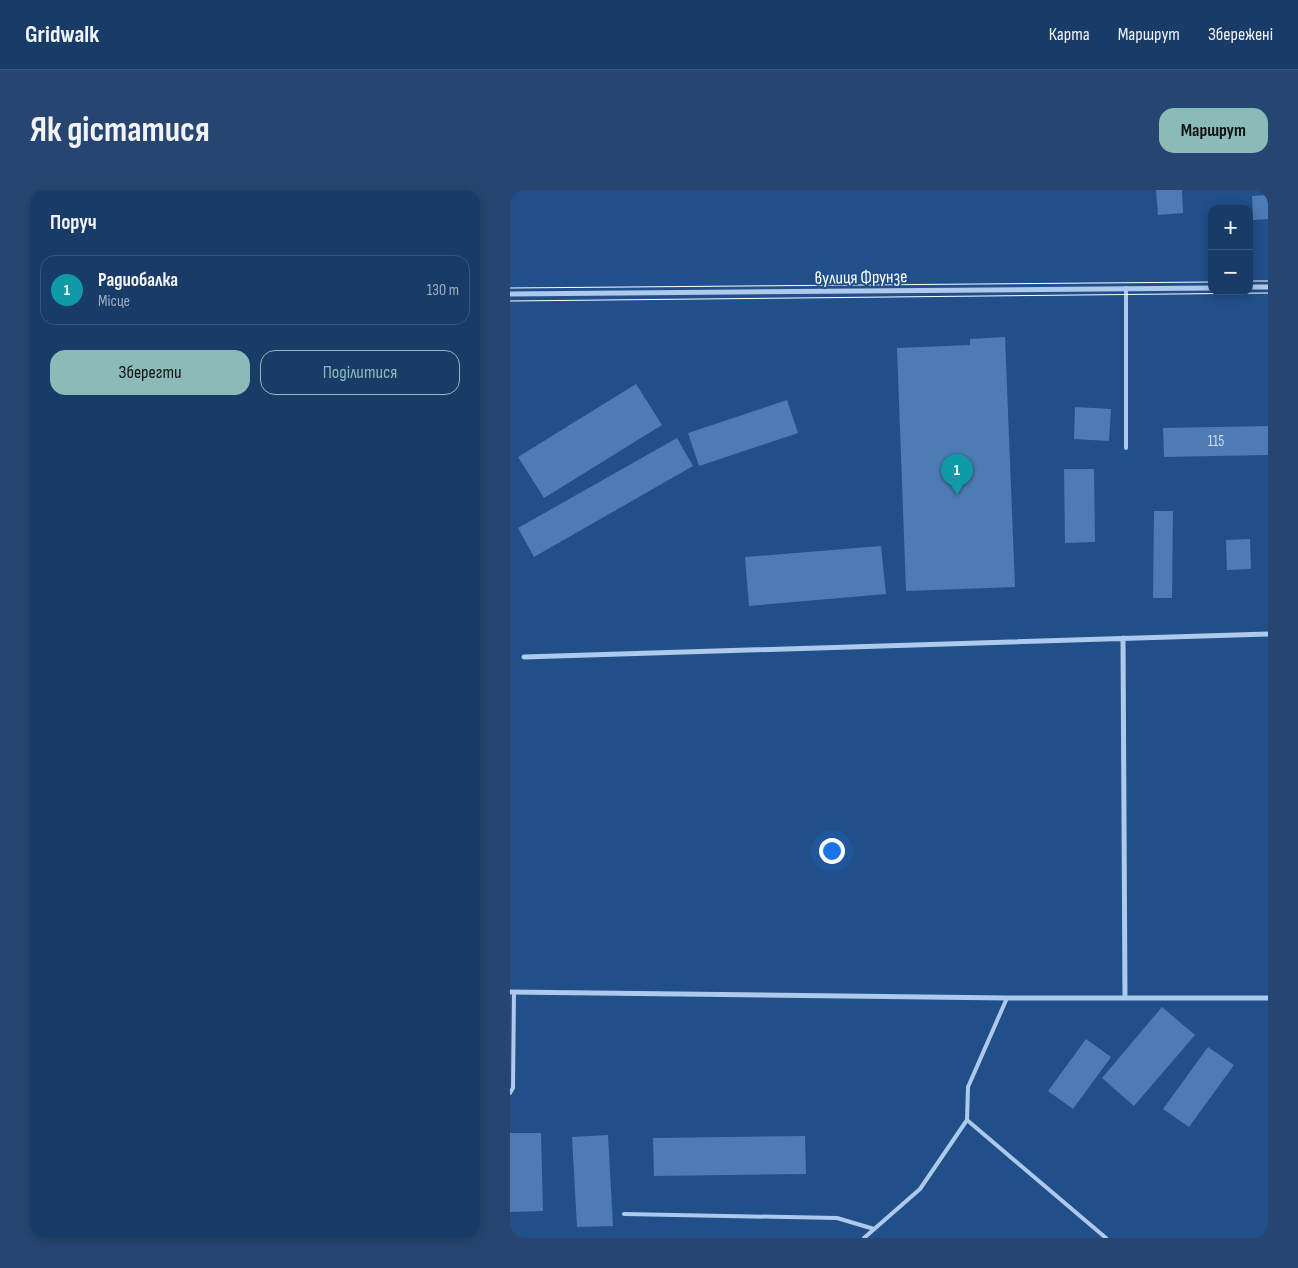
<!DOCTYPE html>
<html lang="uk">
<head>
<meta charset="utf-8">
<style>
	:root { --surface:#193b68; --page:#264671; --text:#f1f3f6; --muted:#9fadc0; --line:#37557c; --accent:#8bbbb9 }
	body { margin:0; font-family:"Sofia Sans Condensed",sans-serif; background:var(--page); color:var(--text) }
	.controls { position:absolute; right:15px; top:15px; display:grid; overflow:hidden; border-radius:10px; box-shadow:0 2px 12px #0003 }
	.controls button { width:45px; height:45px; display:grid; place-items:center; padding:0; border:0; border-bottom:1px solid var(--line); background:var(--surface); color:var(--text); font:25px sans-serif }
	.you { position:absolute; left:321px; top:660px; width:18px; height:18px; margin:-12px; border:4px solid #fff; border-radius:50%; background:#1a73e8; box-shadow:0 0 0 8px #1a73e833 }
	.badge { display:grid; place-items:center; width:32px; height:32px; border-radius:50%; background:var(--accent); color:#fff; font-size:16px; font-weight:700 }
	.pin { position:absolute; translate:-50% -41px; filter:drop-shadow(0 1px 2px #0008) }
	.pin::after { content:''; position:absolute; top:26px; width:18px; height:15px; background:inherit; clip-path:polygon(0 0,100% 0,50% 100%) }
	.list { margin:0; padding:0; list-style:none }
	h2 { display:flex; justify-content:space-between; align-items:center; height:65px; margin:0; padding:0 20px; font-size:21px }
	h2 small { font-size:16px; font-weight:400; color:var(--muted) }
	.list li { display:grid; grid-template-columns:32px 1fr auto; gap:15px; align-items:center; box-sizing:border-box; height:70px; margin:0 10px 10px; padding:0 10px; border:1px solid var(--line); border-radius:15px }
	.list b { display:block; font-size:19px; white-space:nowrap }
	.list p { margin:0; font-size:16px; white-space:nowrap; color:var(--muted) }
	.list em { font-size:16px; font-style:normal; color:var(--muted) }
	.actions { display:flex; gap:10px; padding:15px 20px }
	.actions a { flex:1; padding:11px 0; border:1px solid var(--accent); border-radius:15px; text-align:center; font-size:18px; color:var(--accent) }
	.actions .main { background:var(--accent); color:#111 }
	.map { position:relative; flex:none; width:758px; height:1048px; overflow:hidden; border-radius:15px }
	header { display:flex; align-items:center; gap:30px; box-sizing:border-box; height:70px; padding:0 25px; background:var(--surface); border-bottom:1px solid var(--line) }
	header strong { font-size:24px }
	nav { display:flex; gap:28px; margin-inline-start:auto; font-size:18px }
	.intro { display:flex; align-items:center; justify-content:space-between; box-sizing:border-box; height:120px; padding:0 30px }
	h1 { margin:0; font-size:35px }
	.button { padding:12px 22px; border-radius:15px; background:var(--accent); color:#111; font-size:18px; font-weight:700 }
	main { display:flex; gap:30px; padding:0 30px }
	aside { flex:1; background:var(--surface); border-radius:15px; box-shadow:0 2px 12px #0003 }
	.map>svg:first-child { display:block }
	.building { fill:#4d7bb4 }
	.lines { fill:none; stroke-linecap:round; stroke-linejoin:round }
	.service { stroke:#adc9eb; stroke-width:4 }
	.minor { stroke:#adc9eb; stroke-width:5 }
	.tram { stroke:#fff; stroke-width:1 }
	.labels { text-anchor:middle; stroke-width:4; stroke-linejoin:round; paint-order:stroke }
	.number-label { font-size:15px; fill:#d2deec }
	.street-label { font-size:18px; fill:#fff; stroke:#214f8a }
</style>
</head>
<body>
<header>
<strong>Gridwalk</strong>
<nav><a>Карта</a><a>Маршрут</a><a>Збережені</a></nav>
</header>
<div class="intro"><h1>Як дістатися</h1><a class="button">Маршрут</a></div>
<main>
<aside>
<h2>Поруч<small></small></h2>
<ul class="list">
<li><span class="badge" style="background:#0f9aa8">1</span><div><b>Радиобалка</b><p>Місце</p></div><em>130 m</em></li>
</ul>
<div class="actions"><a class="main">Зберегти</a><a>Поділитися</a></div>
</aside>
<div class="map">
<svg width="758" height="1048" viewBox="0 0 758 1048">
	<rect width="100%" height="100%" fill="#214f8a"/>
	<!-- building -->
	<path class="building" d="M646 0H672L673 23 648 25Z
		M758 5V29L743 30 742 6Z
		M495 147 505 397 396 401 387 158 460 155V149Z
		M126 194 152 235 34 308 8 267Z
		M277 210 288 243 189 276 178 243Z
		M565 217 601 219 599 251 564 249Z
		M758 236V265L654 267 653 238Z
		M167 248 183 276 24 367 8 338Z
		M554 279H584L585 352 555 353Z
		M644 321H663L662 408H643Z
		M740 349 741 379 717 380 716 350Z
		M371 356 376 404 239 416 235 367Z
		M652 817 685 845 624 916 592 888Z
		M576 849 601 867 563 919 538 901Z
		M698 857 724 875 679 937 653 919Z
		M0 943H31L33 1021 0 1022Z
		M98 945 103 1036 67 1037 62 947Z
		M295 946 296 984 144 986 143 948Z"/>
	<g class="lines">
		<!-- service -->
		<path class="service" d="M616 258V98
			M0 903 3 898 4 802
			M457 930 596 1048
			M114 1024 327 1028 364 1039
			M354 1048 410 999 457 930 458 897 497 808"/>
		<!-- minor -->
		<path class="minor" d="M739 97H758
			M0 104 702 98
			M613 448 615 808
			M14 467 758 444
			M0 802 497 808H758"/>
		<!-- tram -->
		<path class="tram" d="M739 91H758
			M0 98 702 92
			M0 111 758 103"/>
	</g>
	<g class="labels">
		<!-- number labels -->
		<g class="number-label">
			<text x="706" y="256">115</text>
		</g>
		<!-- street labels -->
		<g class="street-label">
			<text transform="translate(351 87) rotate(-1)" y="6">вулиця Фрунзе</text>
		</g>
	</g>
</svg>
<div class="controls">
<button>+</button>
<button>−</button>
</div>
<div class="you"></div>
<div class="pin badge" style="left:447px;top:305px;background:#0f9aa8">1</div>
</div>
</main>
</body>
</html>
